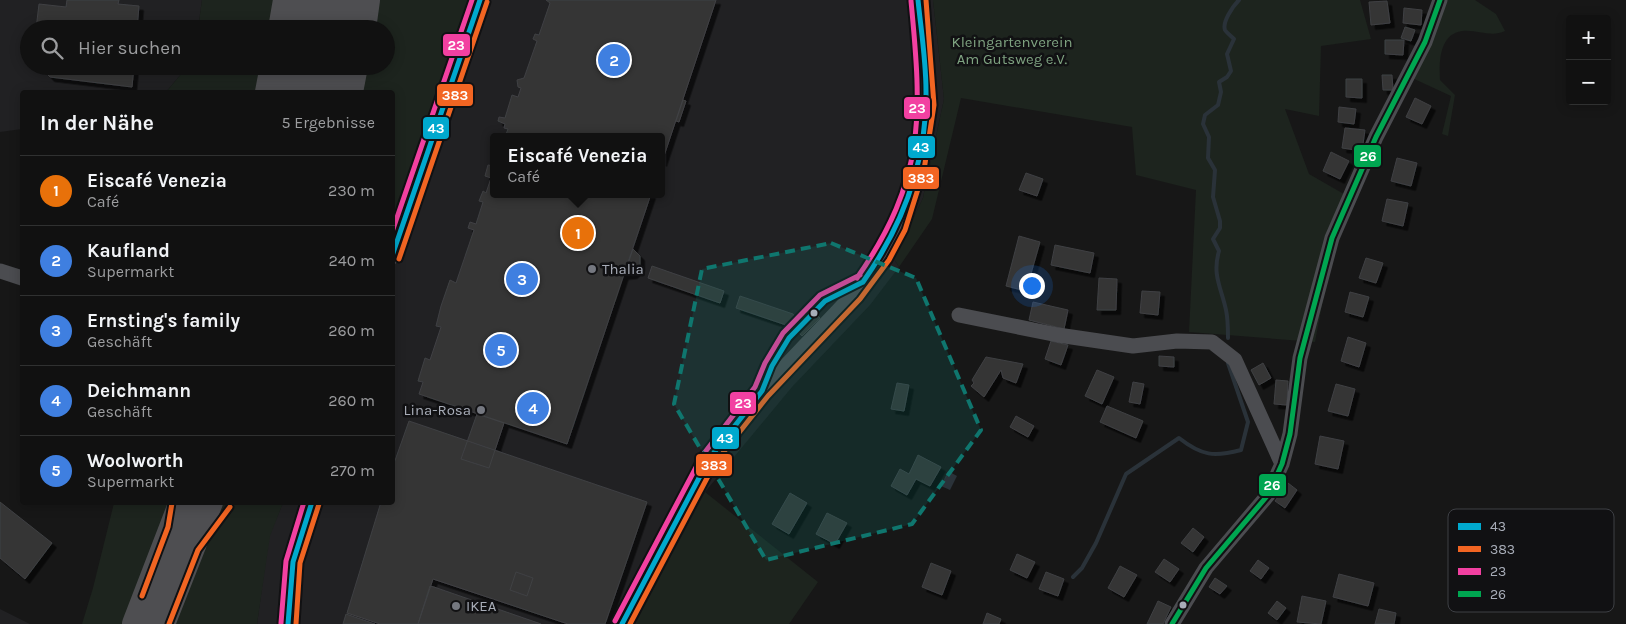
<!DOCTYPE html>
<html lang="de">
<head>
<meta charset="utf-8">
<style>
	:root { --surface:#111; --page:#1e1f1f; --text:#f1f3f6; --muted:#9c9d9f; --line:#303131; --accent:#757880 }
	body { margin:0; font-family:Karla,sans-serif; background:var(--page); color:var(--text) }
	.controls { position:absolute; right:15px; top:15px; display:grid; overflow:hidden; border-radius:5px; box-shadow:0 2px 12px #0003 }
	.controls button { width:45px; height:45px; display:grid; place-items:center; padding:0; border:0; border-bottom:1px solid var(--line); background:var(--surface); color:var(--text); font:25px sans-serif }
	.you { position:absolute; left:1031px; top:285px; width:18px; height:18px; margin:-12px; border:4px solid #fff; border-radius:50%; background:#1a73e8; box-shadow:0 0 0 8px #1a73e833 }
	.badge { display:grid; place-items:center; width:32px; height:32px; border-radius:50%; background:var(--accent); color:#fff; font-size:16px; font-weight:700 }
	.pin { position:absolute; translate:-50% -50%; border:2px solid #fff; box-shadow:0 1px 5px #0006 }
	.popup { position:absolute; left:490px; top:133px; width:175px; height:65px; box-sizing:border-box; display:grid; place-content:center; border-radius:5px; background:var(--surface); filter:drop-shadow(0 1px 4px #0005); font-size:16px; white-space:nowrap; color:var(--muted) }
	.popup b { font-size:19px; color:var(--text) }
	.popup::after { content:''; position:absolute; left:50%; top:100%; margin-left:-10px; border:10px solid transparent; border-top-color:var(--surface) }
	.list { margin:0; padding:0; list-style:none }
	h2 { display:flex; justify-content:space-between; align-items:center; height:65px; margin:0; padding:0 20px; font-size:21px }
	h2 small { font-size:16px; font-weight:400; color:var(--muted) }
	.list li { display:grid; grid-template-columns:32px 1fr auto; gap:15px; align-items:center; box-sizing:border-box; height:70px; padding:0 20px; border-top:1px solid var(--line) }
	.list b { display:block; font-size:19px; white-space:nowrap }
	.list p { margin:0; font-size:16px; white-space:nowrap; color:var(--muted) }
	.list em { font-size:16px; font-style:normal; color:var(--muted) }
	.icon { flex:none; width:28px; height:28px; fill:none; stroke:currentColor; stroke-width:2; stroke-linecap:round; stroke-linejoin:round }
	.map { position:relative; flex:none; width:1626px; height:624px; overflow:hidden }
	.search { position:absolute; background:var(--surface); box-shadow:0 2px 12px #0003; left:20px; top:20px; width:375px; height:55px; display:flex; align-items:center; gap:12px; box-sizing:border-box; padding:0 18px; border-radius:28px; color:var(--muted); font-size:19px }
	.panel { position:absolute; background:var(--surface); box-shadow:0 2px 12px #0003; left:20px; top:90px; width:375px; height:415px; border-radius:5px }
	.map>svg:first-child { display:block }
	.built { fill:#212123; fill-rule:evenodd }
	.green { fill:#1d241e }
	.water { fill:#2a3239 }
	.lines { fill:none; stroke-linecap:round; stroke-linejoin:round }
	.stream { stroke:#2a3239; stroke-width:4 }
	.building { fill:#353536; stroke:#3f4043; filter:url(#shadow) }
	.minor { stroke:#4b4c50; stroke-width:15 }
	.motorway { stroke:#4e4e51; stroke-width:28 }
	.bus-1-casing { stroke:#111113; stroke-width:9 }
	.bus-2-casing { stroke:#111113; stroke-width:9 }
	.bus-3-casing { stroke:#111113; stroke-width:9 }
	.bus-4-casing { stroke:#111113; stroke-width:9 }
	.bus-1 { stroke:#00a9ce; stroke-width:5 }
	.bus-2 { stroke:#f26522; stroke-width:5 }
	.bus-3 { stroke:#f240a1; stroke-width:5 }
	.bus-4 { stroke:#00a651; stroke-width:5 }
	.marked { fill:#0f766e; fill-opacity:0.2; stroke:#0f766e; stroke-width:4; stroke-dasharray:10 6; stroke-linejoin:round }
	.poi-dot { fill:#757880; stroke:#111113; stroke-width:2 }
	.bus-dot { fill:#a8adb8; stroke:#111113; stroke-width:2 }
	.labels { text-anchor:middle; stroke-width:5; stroke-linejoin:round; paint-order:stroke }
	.park-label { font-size:15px; fill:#7fa381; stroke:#111113 }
	.poi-label { font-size:15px; fill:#a8adb8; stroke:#111113; text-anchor:start }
	.key { fill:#111113; stroke:#3e4045; stroke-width:1 }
	.key-label { font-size:14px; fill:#a8adb8 }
	.line-badge { stroke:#111113; stroke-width:2 }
	.badge-label { font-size:14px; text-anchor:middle; font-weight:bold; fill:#fff }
</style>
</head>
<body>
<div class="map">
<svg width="1626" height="624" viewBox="0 0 1626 624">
	<defs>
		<filter id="shadow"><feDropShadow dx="4.5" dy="4.5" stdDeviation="0" flood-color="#0009"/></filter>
	</defs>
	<rect width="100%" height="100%" fill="#171717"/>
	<!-- built -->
	<path class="built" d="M0 0H202L198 29H29V66H188L166 92H22V129L0 132Z
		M470 0H933L944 99 923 198 894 259 899 267 870 305 792 387 705 492 637 620V624H257L269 536 283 503 392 502 393 240ZM494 137H662V194H494Z
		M0 609 30 624H0Z"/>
	<!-- green -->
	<path class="green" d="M202 0H470L393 240 392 92H166L188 66H386V29H198Z
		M933 0H1360L1371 39 1321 46 1319 116 1285 109 1309 174 1356 201 1332 252 1315 342 1189 332 1196 190 1136 175 1132 127 961 98 932 219 899 267 894 259 923 198 944 99Z
		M1445 0H1475L1496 14 1505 31C1491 38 1477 29 1462 31 1439 34 1439 63 1440 80L1455 95 1448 136 1442 134 1451 96 1410 77Z
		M705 492 818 582 789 624H637V620Z
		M114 503H283L270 536 257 624H82L93 588Z"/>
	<!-- water -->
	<path class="water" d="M948 471 957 476 950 490 941 486Z"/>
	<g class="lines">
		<!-- stream -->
		<path class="stream" d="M1228 338C1228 329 1228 319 1226 310 1221 287 1212 275 1219 251L1213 239 1220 228V221L1213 197 1215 170 1208 158 1209 137 1203 124 1205 115 1218 105 1221 92 1219 82 1227 77 1231 71 1227 54 1234 39C1231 36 1227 33 1225 30 1222 22 1233 6 1239 0
			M1073 577 1082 568 1096 543 1126 474 1179 438C1202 456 1214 457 1241 450L1248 422 1228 363"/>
	</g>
	<!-- building -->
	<path class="building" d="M67 0H119L118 4 139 6 137 29H36L39 4 66 7Z
		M546 0H716L662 162V137H505L508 129 504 128 505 124 498 121 499 117 505 118 512 95 518 97 521 88 518 87 517 80 524 78 537 41 533 39 535 34 539 35 550 3Z
		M1387 1 1390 23 1371 25 1369 2Z
		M1404 8 1422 10 1421 25 1403 23Z
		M1405 27 1415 30 1411 41 1401 38Z
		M1385 40H1404L1403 55 1385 54Z
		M39 66H134L132 87 50 77Z
		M1382 75H1392L1393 90H1383Z
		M1346 79H1362V98L1346 97Z
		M1415 98 1431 106 1422 124 1406 117Z
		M683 100 686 101 679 122 676 121Z
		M1339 107 1356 109 1354 124 1338 122Z
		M1345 128 1365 130 1362 151 1342 148Z
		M1331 152 1349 161 1340 179 1323 171Z
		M1397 158 1417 163 1411 186 1391 181Z
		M488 165 494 166V194H651L567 444 419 394 423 382 418 381 425 358 430 360 441 327 436 326 441 306 450 280 456 283 474 230 468 228 470 222 476 224 483 202 479 201 483 191 486 193 491 178 485 176Z
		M1026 173 1043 179 1037 196 1019 190Z
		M1387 199 1408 203 1403 226 1382 221Z
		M1019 236 1040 242 1026 291 1006 286Z
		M1055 245 1094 253 1090 273 1051 265Z
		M633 249 640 256V267L633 274 624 275Z
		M1366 258 1383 263 1376 283 1359 278Z
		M652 266 724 291 720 303 648 278Z
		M1099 278 1117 279 1116 310H1097Z
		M1142 291 1160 292 1158 315 1140 313Z
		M1350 292 1369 297 1363 317 1345 312Z
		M740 296 793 314 797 322 789 326 736 308Z
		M1033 302 1068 310 1064 329 1029 320Z
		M817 315 820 318 802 336 799 333Z
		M1348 337 1366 343 1359 367 1341 361Z
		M1051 341 1068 345 1061 365 1045 359Z
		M1159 356 1174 357V367L1159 366Z
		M986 357 1023 364 1016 383 1003 378 1001 370 984 397 971 386 974 383 972 380Z
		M1263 363 1271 378 1259 385 1251 370Z
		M1097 370 1114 377 1102 404 1085 396Z
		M1276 380 1288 381 1287 405 1274 404Z
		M1133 382 1144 384 1140 404 1129 402Z
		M897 383 909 385 904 411 891 409Z
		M1336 384 1355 389 1348 416 1328 411Z
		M1107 406 1143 421 1136 438 1100 422Z
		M477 414 504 423 489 468 461 459Z
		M1016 416 1034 426 1028 437 1010 427Z
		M409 421 647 502 605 624H568L433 579 418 624H380L347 613 381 502H392V469Z
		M1320 436 1344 441 1338 469 1315 464Z
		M918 455 941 467 930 486 916 479 907 495 891 486 900 469 909 474Z
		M1288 483 1297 490 1285 508 1275 501Z
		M790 493 807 503 789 534 772 524Z
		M0 502 52 543 25 579 0 558Z
		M827 513 847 523 835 544 816 534Z
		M1193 528 1204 537 1193 552 1181 543Z
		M1017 554 1035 562 1027 578 1010 570Z
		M1164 559 1179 569 1170 582 1155 572Z
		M1258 560 1269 568 1261 579 1250 571Z
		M931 563 951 571 942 595 922 587Z
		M1120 566 1137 575 1124 597 1108 588Z
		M516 572 533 578 527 596 510 590Z
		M1046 572 1064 579 1058 596 1039 589Z
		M1339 574 1374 583 1368 606 1333 597Z
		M1215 578 1227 586 1220 594 1209 587Z
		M430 586 434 587 541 624H418Z
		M1302 596 1326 601 1321 624 1297 622Z
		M1158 601 1171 607 1163 624H1147Z
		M1277 601 1286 608 1277 620 1268 613Z
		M1379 609 1396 613 1394 624H1375Z
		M987 613 1001 619 999 624H983Z
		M346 614 375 624H343Z"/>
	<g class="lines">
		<!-- minor -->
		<path class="minor" d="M392 257 480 0
			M0 271 22 278
			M959 315 1058 335 1133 346 1177 341 1212 342 1235 360 1282 464
			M288 624 293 562 312 502
			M622 624 709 459 727 434 762 391 854 294 883 256 898 227 917 168 927 105 918 0
			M1172 624 1206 568 1268 495 1282 464 1290 434 1300 358 1332 238 1376 137 1425 42 1440 0"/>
		<!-- motorway -->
		<path class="motorway" d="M282 29 287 0
			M309 29 314 0
			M334 29 339 0
			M362 29 366 0
			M269 92 274 66
			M297 92 302 66
			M322 92 327 66
			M349 92 354 66
			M136 624 183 502
			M161 624 209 502"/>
		<!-- bus-1 casing -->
		<g class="bus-1-casing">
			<path id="bus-1" d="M392 256 480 0
				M863 282C903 225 927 161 926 91 926 60 921 30 918 0
				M288 624 293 562 312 502
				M622 624 709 459 762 391 772 366 789 338 825 301 863 282"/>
		</g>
		<!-- bus-2 casing -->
		<g class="bus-2-casing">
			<path id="bus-2" d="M399 259 487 2
				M142 596 168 527 172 503
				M169 624 198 550 230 507
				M296 624 300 563 319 504
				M630 624 715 463 768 396 860 299 889 260 905 230 924 170 934 105 926 0"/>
		</g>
		<!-- bus-3 casing -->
		<g class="bus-3-casing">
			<path id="bus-3" d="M392 232 472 0
				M857 278C926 179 922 115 911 1
				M615 621 702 456 755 387 765 363 783 333 820 295 860 275
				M281 623 286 561 304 502"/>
		</g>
		<!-- bus-4 casing -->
		<g class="bus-4-casing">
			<path id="bus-4" d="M1172 624 1206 568 1268 495 1282 464 1290 434 1300 358 1332 238 1376 137 1425 42 1440 0"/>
		</g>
		<!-- bus-1 -->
		<use href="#bus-1" class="bus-1"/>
		<!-- bus-2 -->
		<use href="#bus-2" class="bus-2"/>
		<!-- bus-3 -->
		<use href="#bus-3" class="bus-3"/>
		<!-- bus-4 -->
		<use href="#bus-4" class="bus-4"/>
	</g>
	<!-- marked area -->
	<path class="marked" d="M831 243 916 278 981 430 912 524 766 560 674 404 702 269Z"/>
	<!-- markers -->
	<g class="poi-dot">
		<circle cx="592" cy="269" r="5"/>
		<circle cx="481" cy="410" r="5"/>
		<circle cx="456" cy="606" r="5"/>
	</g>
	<g class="bus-dot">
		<circle cx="814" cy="313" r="4.5"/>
		<circle cx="1183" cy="605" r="4.5"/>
	</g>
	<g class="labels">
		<!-- park labels -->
		<g class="park-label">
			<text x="1012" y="47">Kleingartenverein<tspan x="1012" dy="17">Am Gutsweg e.V.</tspan></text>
		</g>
		<!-- poi labels -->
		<g class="poi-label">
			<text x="602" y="274">Thalia</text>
			<text x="471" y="415" text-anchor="end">Lina-Rosa</text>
			<text x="466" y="611">IKEA</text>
		</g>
	</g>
	<!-- legend -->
	<rect x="1448" y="509" width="166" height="103" rx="8" class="key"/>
	<rect x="1458" y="523" width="23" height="7" fill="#00a9ce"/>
	<rect x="1458" y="546" width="23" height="6" fill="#f26522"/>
	<rect x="1458" y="568" width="23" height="7" fill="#f240a1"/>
	<rect x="1458" y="591" width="23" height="6" fill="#00a651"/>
	<g class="key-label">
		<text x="1490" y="531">43</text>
		<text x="1490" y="554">383</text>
		<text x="1490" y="576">23</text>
		<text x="1490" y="599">26</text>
	</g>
	<g class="line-badge">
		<rect x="442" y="33" width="29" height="24" rx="5" fill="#f240a1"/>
		<rect x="436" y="83" width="38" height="24" rx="5" fill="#f26522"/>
		<rect x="903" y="96" width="28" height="24" rx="5" fill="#f240a1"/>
		<rect x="422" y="116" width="28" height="24" rx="5" fill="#00a9ce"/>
		<rect x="907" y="135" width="29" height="24" rx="5" fill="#00a9ce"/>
		<rect x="1353" y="144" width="29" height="24" rx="5" fill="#00a651"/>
		<rect x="902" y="166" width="38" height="24" rx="5" fill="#f26522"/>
		<rect x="729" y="391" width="28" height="24" rx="5" fill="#f240a1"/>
		<rect x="711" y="426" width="29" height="24" rx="5" fill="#00a9ce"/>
		<rect x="695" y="453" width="38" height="24" rx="5" fill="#f26522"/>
		<rect x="1258" y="473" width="29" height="24" rx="5" fill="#00a651"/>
	</g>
	<g class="badge-label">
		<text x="456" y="50">23</text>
		<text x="455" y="100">383</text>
		<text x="917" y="113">23</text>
		<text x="436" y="133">43</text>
		<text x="921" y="152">43</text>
		<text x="1368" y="161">26</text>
		<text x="921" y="183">383</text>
		<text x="743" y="408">23</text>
		<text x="725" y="443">43</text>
		<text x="714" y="470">383</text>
		<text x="1272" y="490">26</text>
	</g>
</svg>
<div class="controls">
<button>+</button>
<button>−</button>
</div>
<div class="you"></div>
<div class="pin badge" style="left:578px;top:233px;background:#e8710a">1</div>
<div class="popup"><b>Eiscafé Venezia</b>Café</div>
<div class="pin badge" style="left:614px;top:60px;background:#3f7fe0">2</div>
<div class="pin badge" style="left:522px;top:279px;background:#3f7fe0">3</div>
<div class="pin badge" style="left:533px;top:408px;background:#3f7fe0">4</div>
<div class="pin badge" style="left:501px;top:350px;background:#3f7fe0">5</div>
<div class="search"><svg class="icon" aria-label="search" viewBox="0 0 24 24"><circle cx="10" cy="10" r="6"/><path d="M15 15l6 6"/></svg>Hier suchen</div>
<section class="panel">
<h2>In der Nähe<small>5 Ergebnisse</small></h2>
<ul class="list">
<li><span class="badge" style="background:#e8710a">1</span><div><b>Eiscafé Venezia</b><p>Café</p></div><em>230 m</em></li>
<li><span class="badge" style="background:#3f7fe0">2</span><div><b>Kaufland</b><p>Supermarkt</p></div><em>240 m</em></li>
<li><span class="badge" style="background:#3f7fe0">3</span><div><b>Ernsting's family</b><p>Geschäft</p></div><em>260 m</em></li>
<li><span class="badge" style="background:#3f7fe0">4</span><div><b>Deichmann</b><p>Geschäft</p></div><em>260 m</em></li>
<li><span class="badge" style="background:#3f7fe0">5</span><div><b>Woolworth</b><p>Supermarkt</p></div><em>270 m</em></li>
</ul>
</section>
</div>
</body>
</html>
